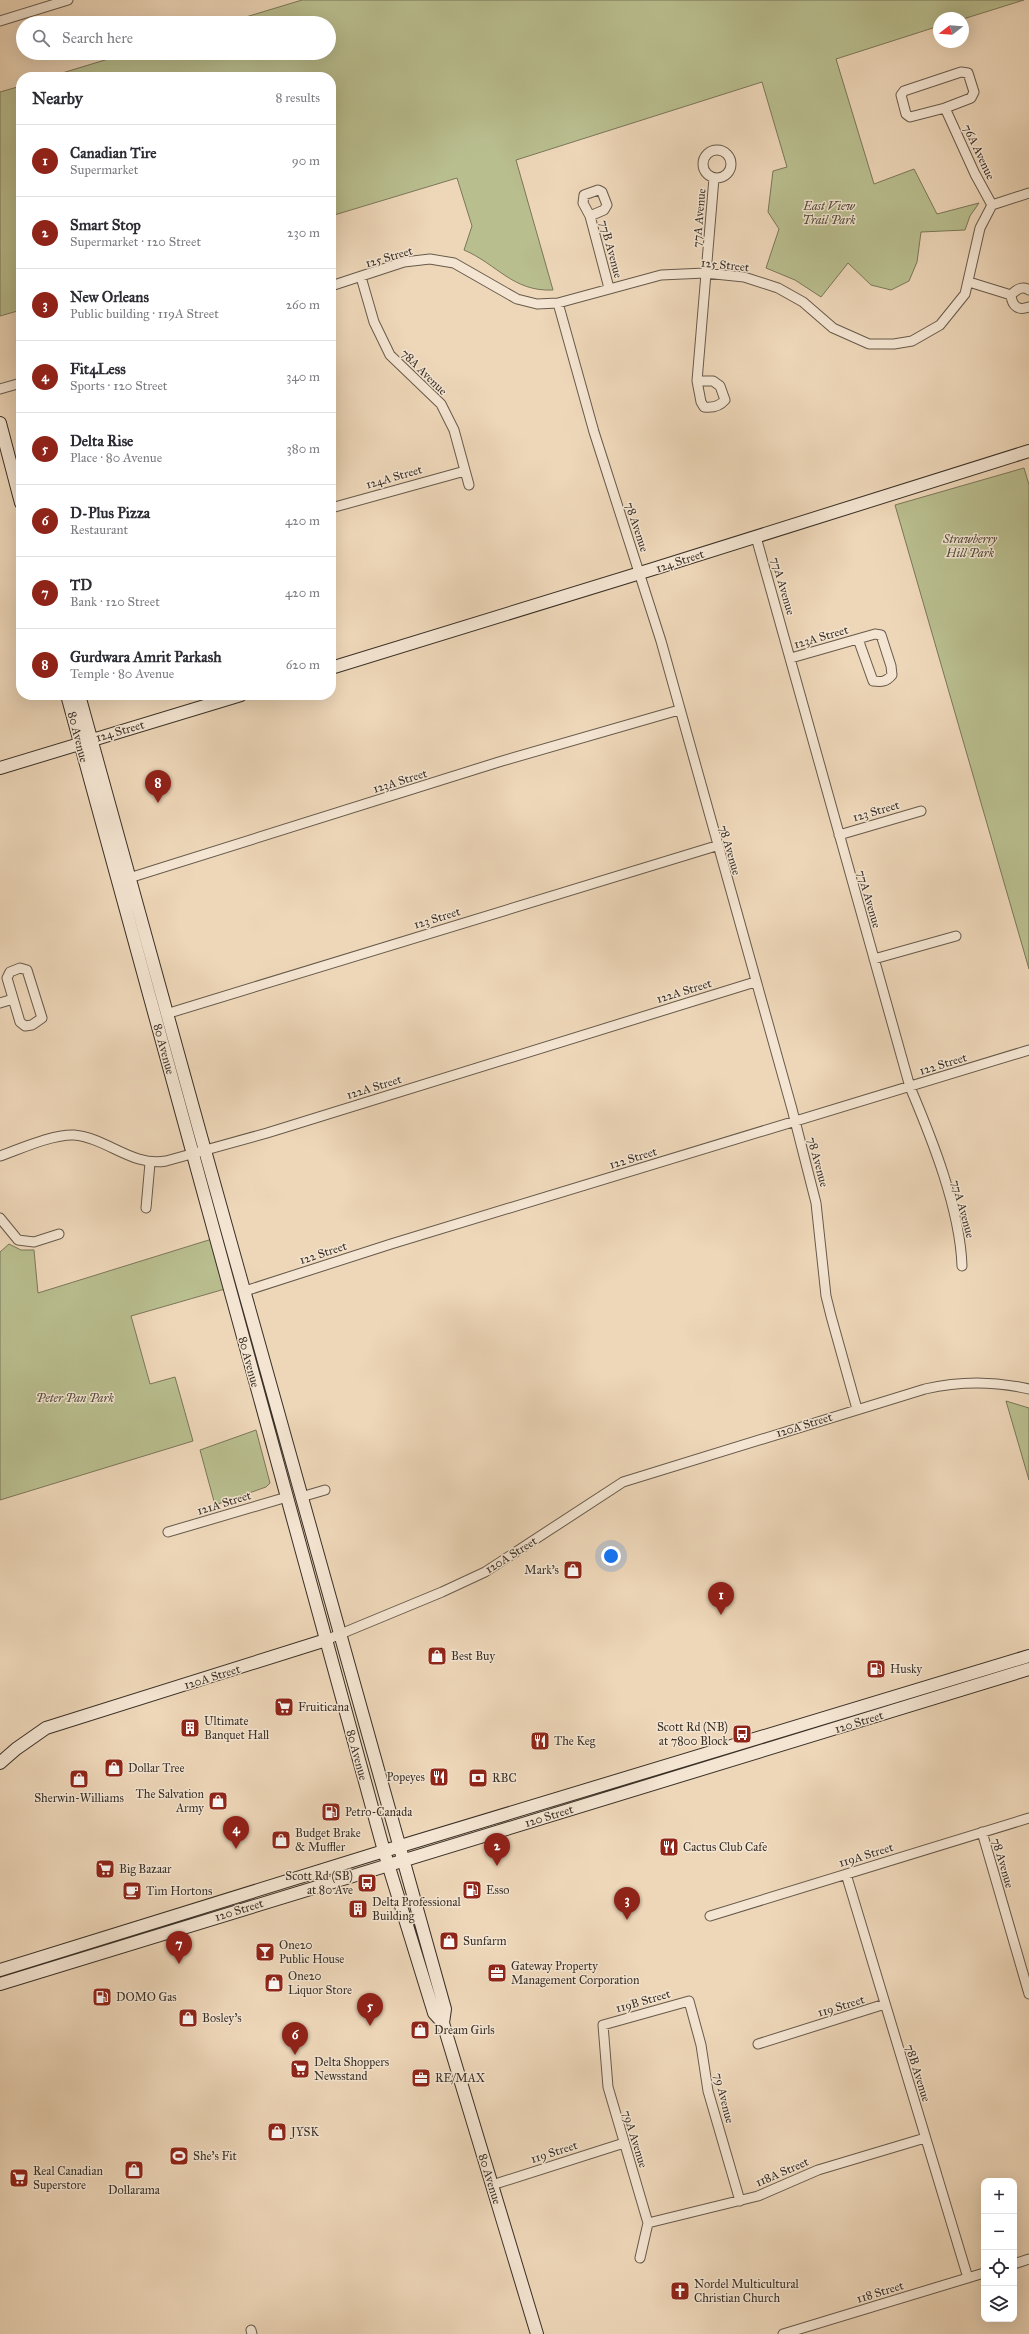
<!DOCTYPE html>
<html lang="en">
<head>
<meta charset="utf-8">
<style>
	:root { --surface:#fff; --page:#f7f7f7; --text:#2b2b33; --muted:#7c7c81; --line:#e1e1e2; --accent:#8f2418 }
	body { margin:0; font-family:"IM FELL Great Primer",serif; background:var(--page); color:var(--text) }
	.controls { position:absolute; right:12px; bottom:12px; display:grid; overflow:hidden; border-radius:8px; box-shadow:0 4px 16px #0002 }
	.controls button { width:36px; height:36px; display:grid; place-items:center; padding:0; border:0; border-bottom:1px solid var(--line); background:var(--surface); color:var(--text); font:20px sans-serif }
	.compass { position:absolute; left:933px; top:12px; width:36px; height:36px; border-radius:50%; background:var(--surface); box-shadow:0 4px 16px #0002; rotate:253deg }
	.you { position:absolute; left:611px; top:1556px; width:14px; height:14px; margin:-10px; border:3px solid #fff; border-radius:50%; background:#1a73e8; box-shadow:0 0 0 6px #1a73e833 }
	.badge { display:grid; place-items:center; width:26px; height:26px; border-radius:50%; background:var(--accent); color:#fff; font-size:13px; font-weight:700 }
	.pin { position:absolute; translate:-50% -33px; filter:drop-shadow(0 1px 2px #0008) }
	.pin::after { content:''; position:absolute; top:21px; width:14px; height:12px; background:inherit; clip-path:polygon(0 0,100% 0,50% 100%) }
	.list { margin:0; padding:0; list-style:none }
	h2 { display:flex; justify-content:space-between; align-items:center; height:52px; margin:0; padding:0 16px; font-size:17px }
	h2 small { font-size:13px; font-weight:400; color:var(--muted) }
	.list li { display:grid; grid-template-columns:26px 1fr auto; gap:12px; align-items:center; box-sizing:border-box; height:72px; padding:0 16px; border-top:1px solid var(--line) }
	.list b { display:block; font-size:15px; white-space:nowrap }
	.list p { margin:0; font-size:13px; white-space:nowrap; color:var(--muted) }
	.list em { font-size:13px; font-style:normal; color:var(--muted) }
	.icon { flex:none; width:22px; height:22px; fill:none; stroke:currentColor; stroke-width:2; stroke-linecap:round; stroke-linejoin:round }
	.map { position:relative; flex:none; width:1029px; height:2334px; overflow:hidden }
	.search { position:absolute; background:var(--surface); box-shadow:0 4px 16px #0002; left:16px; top:16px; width:320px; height:44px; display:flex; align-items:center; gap:10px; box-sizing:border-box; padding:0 14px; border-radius:22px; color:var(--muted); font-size:15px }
	.panel { position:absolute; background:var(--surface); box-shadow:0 4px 16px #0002; left:16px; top:72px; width:320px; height:628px; border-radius:16px }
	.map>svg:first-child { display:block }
	.green { fill:#b9be8f; stroke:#7a775a }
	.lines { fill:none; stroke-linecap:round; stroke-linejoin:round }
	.street-casing { stroke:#675a4b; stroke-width:11 }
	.secondary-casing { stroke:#3a3026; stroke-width:14 }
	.street { stroke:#f4e5d2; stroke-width:9 }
	.secondary { stroke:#f4e5d2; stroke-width:12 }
	.labels { text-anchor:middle; stroke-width:3; stroke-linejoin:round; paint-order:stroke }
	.street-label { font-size:12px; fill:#3a3026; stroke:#f4e5d2 }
	.park-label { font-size:12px; font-style:italic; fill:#534c3b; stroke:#f4e5d2 }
	.poi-label { font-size:12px; fill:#3a3026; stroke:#f4e5d2; text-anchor:start }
</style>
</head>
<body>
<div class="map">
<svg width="1029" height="2334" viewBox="0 0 1029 2334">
	<rect width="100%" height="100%" fill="#eed7b9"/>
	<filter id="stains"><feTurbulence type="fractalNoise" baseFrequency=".005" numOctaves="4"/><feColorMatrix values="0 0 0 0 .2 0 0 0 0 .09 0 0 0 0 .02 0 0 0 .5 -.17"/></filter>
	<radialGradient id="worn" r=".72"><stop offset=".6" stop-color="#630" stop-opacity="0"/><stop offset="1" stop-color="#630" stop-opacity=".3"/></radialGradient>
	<!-- green -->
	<path class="green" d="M302 0H1024L963 19 939 18V26L836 59 874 184 914 169 937 214 979 203 970 216 965 230 921 232 917 262 909 281 891 290 871 285 848 263 821 297 795 280 766 268 779 229 768 212 773 171 787 167 762 82 516 160 553 290C513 292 497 264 464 250L472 226 457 178 331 216V77H49L128 53H329V23H226Z
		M21 86V310L0 316V92Z
		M1024 468 1029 485V969L895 505Z
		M212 1239 225 1289 131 1316 150 1384 175 1377 193 1441 0 1500V1252L9 1244 21 1250H34L38 1293Z
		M1006 1401 1029 1408V1480Z
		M256 1430 270 1483 266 1487 215 1505 200 1450Z"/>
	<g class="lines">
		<!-- street casing -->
		<g class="street-casing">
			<path id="street" d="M0 21 68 0
				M945 108 910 117 906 114 901 95 904 91 961 72 968 73 974 92 971 98 945 108 975 174 992 205
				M703 164a14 14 0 1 1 28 0a14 14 0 1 1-28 0Z
				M590 216 604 210 607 205 602 192 598 190 584 195 583 203 590 216 609 288
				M361 277 374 322 390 355 441 404 454 430 469 485
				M969 282 1011 295
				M331 286 404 262 430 259 454 263 517 299 537 304 558 303 661 275 705 273 744 277 778 288 803 302 833 328 869 344H894L912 341 940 325 965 294 980 228 992 205 1029 193
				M1029 290C1022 285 1016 290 1011 295 1012 306 1018 311 1029 307
				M558 303 594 432 661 641 792 1109 816 1203 826 1296 831 1316 857 1409
				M697 381H713L720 386 725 400C719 407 712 408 704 407L701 402 697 381 714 178
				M0 389 21 383
				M331 508 465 471
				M756 537 910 1087C932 1139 960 1209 962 1266
				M791 658 875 634 881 635 891 666 892 675C886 682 882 682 873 681L858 639
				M839 835 921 811
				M129 878 502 761 679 710
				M874 959 956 936
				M20 968 27 970 42 1018 32 1025 25 1026 20 1022 7 978 10 972Z
				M0 1003 13 999
				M166 1014 716 846
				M0 1156C20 1149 53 1134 74 1135 107 1138 132 1167 166 1161L267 1133 755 982
				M146 1208 150 1163
				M0 1218 18 1240 34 1242 59 1234
				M245 1291 391 1244 1029 1050
				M301 1497 325 1490
				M168 1532 287 1497
				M326 1640 442 1592 485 1572 623 1482 925 1389C960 1381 994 1381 1029 1389
				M982 1832 1029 1994
				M846 1874 968 2278
				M710 1916 1029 1818
				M758 2044 885 2004
				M492 2185 624 2143
				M648 2223 758 2196 818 2170 925 2138
				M640 2258 648 2223 608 2087 603 2025 689 2001 701 2045 708 2091 740 2201
				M1014 2264 1029 2259
				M251 2330 252 2334
				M783 2334 984 2273"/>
		</g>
		<!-- secondary casing -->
		<g class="secondary-casing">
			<path id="secondary" d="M0 423 21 503
				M331 668 653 569 1029 451
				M67 695 384 1851 434 2013 443 2023
				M79 695C201 1133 319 1572 445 2009L443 2023 537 2334
				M0 768 241 695
				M0 1763 16 1749 46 1728 326 1640
				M0 1970 384 1851 1029 1656
				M0 1984 1029 1669"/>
		</g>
		<!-- street -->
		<use href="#street" class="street"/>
		<!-- secondary -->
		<use href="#secondary" class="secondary"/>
	</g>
	<!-- icons -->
	<defs>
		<g id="shop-square" transform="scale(1)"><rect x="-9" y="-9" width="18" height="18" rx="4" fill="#8f2418" stroke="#f4e5d2"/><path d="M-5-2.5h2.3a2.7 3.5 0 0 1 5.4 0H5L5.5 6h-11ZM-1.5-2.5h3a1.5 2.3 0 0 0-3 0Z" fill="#fff"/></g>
		<g id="fuel-square" transform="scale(1)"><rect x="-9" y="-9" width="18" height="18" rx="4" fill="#8f2418" stroke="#f4e5d2"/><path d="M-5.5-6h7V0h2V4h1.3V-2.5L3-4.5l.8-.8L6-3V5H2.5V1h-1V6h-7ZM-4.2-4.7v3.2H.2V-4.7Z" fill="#fff"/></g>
		<g id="supermarket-square" transform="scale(1)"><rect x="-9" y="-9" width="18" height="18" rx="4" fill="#8f2418" stroke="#f4e5d2"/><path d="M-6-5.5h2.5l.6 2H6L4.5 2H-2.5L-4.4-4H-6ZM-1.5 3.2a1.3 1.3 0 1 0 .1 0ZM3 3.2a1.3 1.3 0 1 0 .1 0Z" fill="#fff"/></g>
		<g id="building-square" transform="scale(1)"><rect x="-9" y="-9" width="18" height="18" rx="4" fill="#8f2418" stroke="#f4e5d2"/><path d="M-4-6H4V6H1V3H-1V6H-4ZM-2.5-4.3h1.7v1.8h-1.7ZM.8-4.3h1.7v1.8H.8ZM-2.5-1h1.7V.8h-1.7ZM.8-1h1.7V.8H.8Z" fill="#fff"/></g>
		<g id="bus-square" transform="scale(1)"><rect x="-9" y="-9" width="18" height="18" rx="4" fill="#8f2418" stroke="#f4e5d2"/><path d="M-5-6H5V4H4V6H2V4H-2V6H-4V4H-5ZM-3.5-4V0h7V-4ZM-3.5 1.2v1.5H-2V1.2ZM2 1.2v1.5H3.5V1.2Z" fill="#fff"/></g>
		<g id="restaurant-square" transform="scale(1)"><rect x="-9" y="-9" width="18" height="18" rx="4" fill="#8f2418" stroke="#f4e5d2"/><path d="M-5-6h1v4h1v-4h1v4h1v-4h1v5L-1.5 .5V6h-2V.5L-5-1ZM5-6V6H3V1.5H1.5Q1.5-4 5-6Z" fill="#fff"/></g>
		<g id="bank-square" transform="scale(1)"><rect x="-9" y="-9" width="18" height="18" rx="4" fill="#8f2418" stroke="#f4e5d2"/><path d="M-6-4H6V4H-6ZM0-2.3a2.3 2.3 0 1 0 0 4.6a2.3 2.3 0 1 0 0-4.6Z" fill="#fff"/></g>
		<g id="cafe-square" transform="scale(1)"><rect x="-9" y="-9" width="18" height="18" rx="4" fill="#8f2418" stroke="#f4e5d2"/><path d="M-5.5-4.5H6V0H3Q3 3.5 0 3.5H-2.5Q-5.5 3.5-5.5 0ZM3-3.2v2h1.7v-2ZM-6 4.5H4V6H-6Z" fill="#fff"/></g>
		<g id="bar-square" transform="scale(1)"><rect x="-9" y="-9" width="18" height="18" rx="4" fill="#8f2418" stroke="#f4e5d2"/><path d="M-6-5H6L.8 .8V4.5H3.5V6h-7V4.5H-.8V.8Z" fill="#fff"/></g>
		<g id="office-square" transform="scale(1)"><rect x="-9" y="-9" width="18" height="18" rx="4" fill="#8f2418" stroke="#f4e5d2"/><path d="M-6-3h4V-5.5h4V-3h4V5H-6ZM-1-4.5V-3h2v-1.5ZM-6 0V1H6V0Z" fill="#fff"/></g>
		<g id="stadium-square" transform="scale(1)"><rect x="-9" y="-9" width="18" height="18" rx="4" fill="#8f2418" stroke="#f4e5d2"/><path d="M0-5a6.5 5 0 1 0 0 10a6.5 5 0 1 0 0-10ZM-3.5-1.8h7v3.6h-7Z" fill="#fff"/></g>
		<g id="church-square" transform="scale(1)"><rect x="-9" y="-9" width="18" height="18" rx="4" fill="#8f2418" stroke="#f4e5d2"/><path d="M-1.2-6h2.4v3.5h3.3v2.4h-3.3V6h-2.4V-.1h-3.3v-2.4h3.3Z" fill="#fff"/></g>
	</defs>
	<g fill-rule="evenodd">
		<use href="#shop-square" x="573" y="1570"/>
		<use href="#shop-square" x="437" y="1656"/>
		<use href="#fuel-square" x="876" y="1669"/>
		<use href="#supermarket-square" x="284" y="1707"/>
		<use href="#building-square" x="190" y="1728"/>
		<use href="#bus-square" x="742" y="1734"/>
		<use href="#restaurant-square" x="540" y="1741"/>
		<use href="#shop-square" x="114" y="1768"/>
		<use href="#restaurant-square" x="439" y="1777"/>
		<use href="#bank-square" x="478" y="1778"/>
		<use href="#shop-square" x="79" y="1779"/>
		<use href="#shop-square" x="218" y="1801"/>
		<use href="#fuel-square" x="331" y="1812"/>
		<use href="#shop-square" x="281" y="1840"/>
		<use href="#restaurant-square" x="669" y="1847"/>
		<use href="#supermarket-square" x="105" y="1869"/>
		<use href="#bus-square" x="367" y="1883"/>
		<use href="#fuel-square" x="472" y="1890"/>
		<use href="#cafe-square" x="132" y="1891"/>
		<use href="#building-square" x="358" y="1909"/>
		<use href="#shop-square" x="449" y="1941"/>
		<use href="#bar-square" x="265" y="1952"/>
		<use href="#office-square" x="497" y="1973"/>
		<use href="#shop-square" x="274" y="1983"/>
		<use href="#fuel-square" x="102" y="1997"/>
		<use href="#shop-square" x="188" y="2018"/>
		<use href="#shop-square" x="420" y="2030"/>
		<use href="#supermarket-square" x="300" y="2069"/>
		<use href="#office-square" x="421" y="2078"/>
		<use href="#shop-square" x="277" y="2132"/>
		<use href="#stadium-square" x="179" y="2156"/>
		<use href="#shop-square" x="134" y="2170"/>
		<use href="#supermarket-square" x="19" y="2178"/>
		<use href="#church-square" x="680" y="2291"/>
	</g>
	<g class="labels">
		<!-- street labels -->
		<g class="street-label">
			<text transform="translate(979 152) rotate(65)" y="4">76A Avenue</text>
			<text transform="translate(699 218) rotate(-85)" y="4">77A Avenue</text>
			<text transform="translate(611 249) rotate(75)" y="4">77B Avenue</text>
			<text transform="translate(389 257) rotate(-16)" y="4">125 Street</text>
			<text transform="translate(725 265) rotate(6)" y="4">125 Street</text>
			<text transform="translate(424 372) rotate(45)" y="4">78A Avenue</text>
			<text transform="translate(394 477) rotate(-16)" y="4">124A Street</text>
			<text transform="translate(637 527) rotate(72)" y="4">78 Avenue</text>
			<text transform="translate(680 561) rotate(-18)" y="4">124 Street</text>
			<text transform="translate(783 586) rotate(74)" y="4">77A Avenue</text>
			<text transform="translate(821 637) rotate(-16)" y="4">123A Street</text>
			<text transform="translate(120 731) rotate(-16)" y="4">124 Street</text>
			<text transform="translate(78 737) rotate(76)" y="4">80 Avenue</text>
			<text transform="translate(400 781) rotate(-17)" y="4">123A Street</text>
			<text transform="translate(876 811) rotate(-16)" y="4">123 Street</text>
			<text transform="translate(730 850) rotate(74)" y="4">78 Avenue</text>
			<text transform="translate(869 899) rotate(74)" y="4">77A Avenue</text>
			<text transform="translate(437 918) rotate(-17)" y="4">123 Street</text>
			<text transform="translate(684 991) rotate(-17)" y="4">122A Street</text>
			<text transform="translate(164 1049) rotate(75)" y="4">80 Avenue</text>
			<text transform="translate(943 1064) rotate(-17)" y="4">122 Street</text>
			<text transform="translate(374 1087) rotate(-17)" y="4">122A Street</text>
			<text transform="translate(633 1158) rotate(-17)" y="4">122 Street</text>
			<text transform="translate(818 1162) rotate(75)" y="4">78 Avenue</text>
			<text transform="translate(963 1209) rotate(75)" y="4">77A Avenue</text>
			<text transform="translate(323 1253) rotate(-18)" y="4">122 Street</text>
			<text transform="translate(249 1362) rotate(75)" y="4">80 Avenue</text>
			<text transform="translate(804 1425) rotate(-17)" y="4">120A Street</text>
			<text transform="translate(224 1503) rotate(-17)" y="4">121A Street</text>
			<text transform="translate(511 1555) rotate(-32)" y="4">120A Street</text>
			<text transform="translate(212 1677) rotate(-17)" y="4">120A Street</text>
			<text transform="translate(859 1722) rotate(-17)" y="4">120 Street</text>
			<text transform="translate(357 1755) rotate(75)" y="4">80 Avenue</text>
			<text transform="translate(549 1816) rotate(-17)" y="4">120 Street</text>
			<text transform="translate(866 1855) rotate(-17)" y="4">119A Street</text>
			<text transform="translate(1003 1863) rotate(74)" y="4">78 Avenue</text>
			<text transform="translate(239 1910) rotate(-17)" y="4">120 Street</text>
			<text transform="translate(643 2001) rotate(-16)" y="4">119B Street</text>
			<text transform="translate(841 2006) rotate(-17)" y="4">119 Street</text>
			<text transform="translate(918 2073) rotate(73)" y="4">78B Avenue</text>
			<text transform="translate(724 2098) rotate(76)" y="4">79 Avenue</text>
			<text transform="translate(635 2139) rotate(73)" y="4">79A Avenue</text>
			<text transform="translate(554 2152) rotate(-18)" y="4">119 Street</text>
			<text transform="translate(782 2172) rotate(-23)" y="4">118A Street</text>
			<text transform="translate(490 2179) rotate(73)" y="4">80 Avenue</text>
			<text transform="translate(880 2292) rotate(-17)" y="4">118 Street</text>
		</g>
		<!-- park labels -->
		<g class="park-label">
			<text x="829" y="210">East View<tspan x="829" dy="14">Trail Park</tspan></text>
			<text x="970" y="543">Strawberry<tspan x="970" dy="14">Hill Park</tspan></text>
			<text x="75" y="1402">Peter Pan Park</text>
		</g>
		<!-- poi labels -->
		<g class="poi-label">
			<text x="559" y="1574" text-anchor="end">Mark's</text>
			<text x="451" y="1660">Best Buy</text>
			<text x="890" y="1673">Husky</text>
			<text x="298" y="1711">Fruiticana</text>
			<text x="204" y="1725">Ultimate<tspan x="204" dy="14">Banquet Hall</tspan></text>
			<text x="728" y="1731" text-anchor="end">Scott Rd (NB)<tspan x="728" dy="14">at 7800 Block</tspan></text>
			<text x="554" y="1745">The Keg</text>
			<text x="128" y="1772">Dollar Tree</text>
			<text x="425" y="1781" text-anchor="end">Popeyes</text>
			<text x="492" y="1782">RBC</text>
			<text x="204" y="1798" text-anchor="end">The Salvation<tspan x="204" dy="14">Army</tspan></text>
			<text x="79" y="1802" text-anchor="middle">Sherwin-Williams</text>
			<text x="345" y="1816">Petro-Canada</text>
			<text x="295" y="1837">Budget Brake<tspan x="295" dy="14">&amp; Muffler</tspan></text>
			<text x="683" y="1851">Cactus Club Cafe</text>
			<text x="119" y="1873">Big Bazaar</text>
			<text x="353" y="1880" text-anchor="end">Scott Rd (SB)<tspan x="353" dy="14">at 80 Ave</tspan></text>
			<text x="486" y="1894">Esso</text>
			<text x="146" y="1895">Tim Hortons</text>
			<text x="372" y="1906">Delta Professional<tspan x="372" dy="14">Building</tspan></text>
			<text x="463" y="1945">Sunfarm</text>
			<text x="279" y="1949">One20<tspan x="279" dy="14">Public House</tspan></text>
			<text x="511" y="1970">Gateway Property<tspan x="511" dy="14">Management Corporation</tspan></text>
			<text x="288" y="1980">One20<tspan x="288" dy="14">Liquor Store</tspan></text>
			<text x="116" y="2001">DOMO Gas</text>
			<text x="202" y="2022">Bosley's</text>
			<text x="434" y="2034">Dream Girls</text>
			<text x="314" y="2066">Delta Shoppers<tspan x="314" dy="14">Newsstand</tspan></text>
			<text x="435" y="2082">RE/MAX</text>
			<text x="291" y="2136">JYSK</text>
			<text x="193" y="2160">She's Fit</text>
			<text x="33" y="2175">Real Canadian<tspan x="33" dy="14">Superstore</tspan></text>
			<text x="134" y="2194" text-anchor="middle">Dollarama</text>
			<text x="694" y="2288">Nordel Multicultural<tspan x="694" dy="14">Christian Church</tspan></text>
		</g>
	</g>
	<rect width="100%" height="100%" filter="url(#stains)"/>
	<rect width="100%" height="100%" fill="url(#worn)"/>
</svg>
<div class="controls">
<button>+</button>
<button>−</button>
<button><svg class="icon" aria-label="locate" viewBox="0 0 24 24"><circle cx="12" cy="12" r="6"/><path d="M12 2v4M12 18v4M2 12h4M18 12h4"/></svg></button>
<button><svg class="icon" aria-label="layers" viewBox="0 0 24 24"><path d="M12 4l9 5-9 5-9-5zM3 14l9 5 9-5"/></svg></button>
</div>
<svg class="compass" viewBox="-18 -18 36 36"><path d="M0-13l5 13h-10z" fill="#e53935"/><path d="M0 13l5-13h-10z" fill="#7c7c81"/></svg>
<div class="you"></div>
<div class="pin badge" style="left:721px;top:1615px">1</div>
<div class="pin badge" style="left:497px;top:1866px">2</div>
<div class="pin badge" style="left:627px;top:1920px">3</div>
<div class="pin badge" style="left:236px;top:1849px">4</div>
<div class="pin badge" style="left:370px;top:2026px">5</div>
<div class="pin badge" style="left:295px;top:2055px">6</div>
<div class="pin badge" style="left:179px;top:1964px">7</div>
<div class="pin badge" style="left:158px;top:803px">8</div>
<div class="search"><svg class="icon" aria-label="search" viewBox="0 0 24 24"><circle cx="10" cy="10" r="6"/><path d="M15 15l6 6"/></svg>Search here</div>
<section class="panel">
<h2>Nearby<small>8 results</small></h2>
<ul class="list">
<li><span class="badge">1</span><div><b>Canadian Tire</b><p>Supermarket</p></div><em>90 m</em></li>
<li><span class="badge">2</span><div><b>Smart Stop</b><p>Supermarket · 120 Street</p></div><em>230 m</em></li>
<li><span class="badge">3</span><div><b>New Orleans</b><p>Public building · 119A Street</p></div><em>260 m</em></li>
<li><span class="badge">4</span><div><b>Fit4Less</b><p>Sports · 120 Street</p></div><em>340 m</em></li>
<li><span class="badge">5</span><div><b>Delta Rise</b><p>Place · 80 Avenue</p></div><em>380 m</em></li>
<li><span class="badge">6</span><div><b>D-Plus Pizza</b><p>Restaurant</p></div><em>420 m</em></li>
<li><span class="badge">7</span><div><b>TD</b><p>Bank · 120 Street</p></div><em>420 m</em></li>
<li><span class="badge">8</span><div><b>Gurdwara Amrit Parkash</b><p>Temple · 80 Avenue</p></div><em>620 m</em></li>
</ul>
</section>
</div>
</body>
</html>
